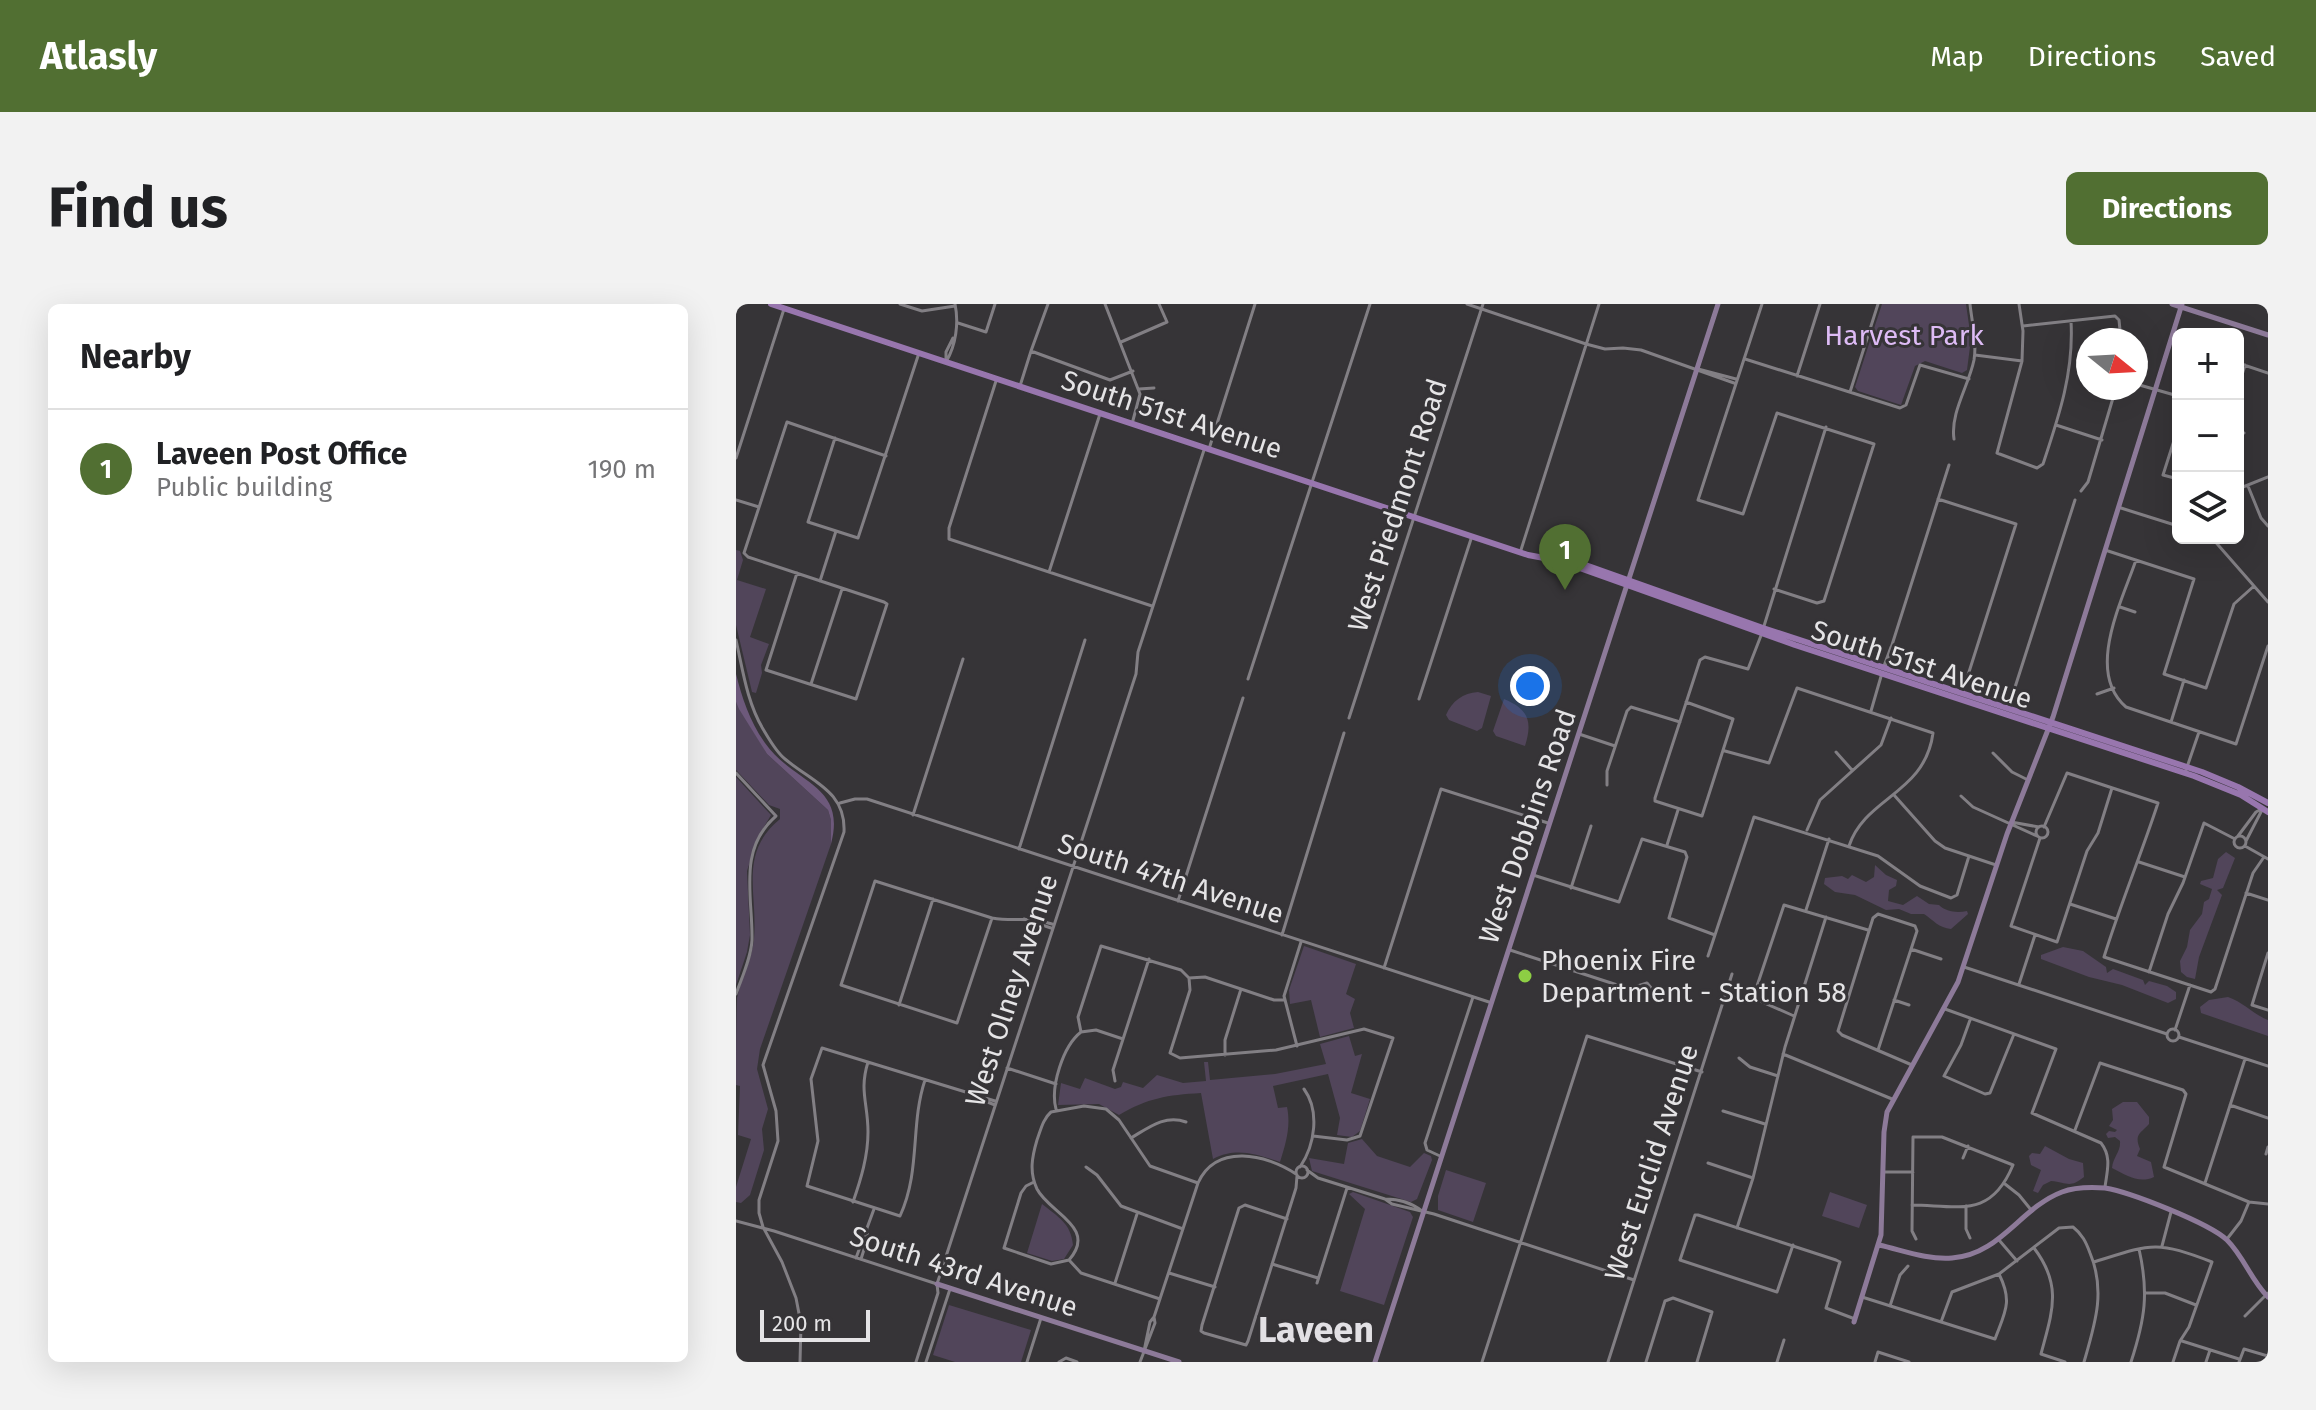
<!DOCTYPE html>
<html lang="en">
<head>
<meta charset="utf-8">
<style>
	:root { --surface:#fff; --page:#f2f2f2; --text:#202124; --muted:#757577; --line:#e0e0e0; --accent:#516f32 }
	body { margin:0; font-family:"Fira Sans",sans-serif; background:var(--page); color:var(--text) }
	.controls { position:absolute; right:24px; top:24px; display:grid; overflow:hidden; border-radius:12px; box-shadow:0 8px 32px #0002 }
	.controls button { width:72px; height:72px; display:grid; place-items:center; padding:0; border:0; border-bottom:2px solid var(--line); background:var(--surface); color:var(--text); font:40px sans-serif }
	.compass { position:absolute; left:1340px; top:24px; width:72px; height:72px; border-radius:50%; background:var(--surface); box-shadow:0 8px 32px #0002; rotate:108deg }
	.scale { position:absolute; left:24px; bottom:20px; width:110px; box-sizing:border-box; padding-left:8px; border:4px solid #e5e4e6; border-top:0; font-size:22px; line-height:28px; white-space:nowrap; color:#e5e4e6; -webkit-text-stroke:6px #363437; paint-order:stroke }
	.you { position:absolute; left:794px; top:382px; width:28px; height:28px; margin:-20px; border:6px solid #fff; border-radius:50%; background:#1a73e8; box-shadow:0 0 0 12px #1a73e833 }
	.badge { display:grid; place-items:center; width:52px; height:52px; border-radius:50%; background:var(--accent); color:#fff; font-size:26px; font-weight:700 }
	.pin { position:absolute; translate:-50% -66px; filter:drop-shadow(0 2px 4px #0008) }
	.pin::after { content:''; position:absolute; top:42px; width:28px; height:24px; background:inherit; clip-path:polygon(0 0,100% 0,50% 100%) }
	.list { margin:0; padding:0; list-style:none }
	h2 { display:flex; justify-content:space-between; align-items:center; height:104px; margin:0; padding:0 32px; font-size:34px }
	h2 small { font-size:26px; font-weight:400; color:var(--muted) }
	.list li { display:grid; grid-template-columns:52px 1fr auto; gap:24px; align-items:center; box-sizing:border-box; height:120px; padding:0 32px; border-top:2px solid var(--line) }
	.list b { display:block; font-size:30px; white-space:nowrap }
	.list p { margin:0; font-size:26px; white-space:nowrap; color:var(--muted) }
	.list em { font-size:26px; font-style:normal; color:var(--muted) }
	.icon { flex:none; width:44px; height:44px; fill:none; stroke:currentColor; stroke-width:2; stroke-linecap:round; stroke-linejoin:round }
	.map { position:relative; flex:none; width:1532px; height:1058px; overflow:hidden; border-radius:12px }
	header { display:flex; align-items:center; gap:48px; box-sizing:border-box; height:112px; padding:0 40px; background:var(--accent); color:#fff }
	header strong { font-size:38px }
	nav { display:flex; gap:44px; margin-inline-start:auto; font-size:28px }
	.intro { display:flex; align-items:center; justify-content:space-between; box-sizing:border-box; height:192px; padding:0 48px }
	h1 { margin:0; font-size:56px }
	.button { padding:20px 36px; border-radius:12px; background:var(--accent); color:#fff; font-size:28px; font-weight:700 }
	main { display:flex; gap:48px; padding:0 48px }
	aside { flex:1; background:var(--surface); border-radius:12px; box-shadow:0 8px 32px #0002 }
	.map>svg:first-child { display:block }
	.green { fill:#51455a }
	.forest { fill:#6d597b }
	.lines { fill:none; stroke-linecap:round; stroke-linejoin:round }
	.street { stroke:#827f84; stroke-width:3 }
	.secondary { stroke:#8d7a99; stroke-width:5 }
	.primary { stroke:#9876ae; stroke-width:6 }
	.poi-dot { fill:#8dce44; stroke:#363437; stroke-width:3 }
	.labels { text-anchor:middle; stroke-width:6; stroke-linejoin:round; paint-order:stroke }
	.park-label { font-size:28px; fill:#ddbbf5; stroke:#363437 }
	.street-label { font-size:28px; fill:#e5e4e6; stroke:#363437 }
	.poi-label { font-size:28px; fill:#e5e4e6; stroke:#363437; text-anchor:start }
	.district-label { font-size:36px; font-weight:bold; fill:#e2e0e4; stroke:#363437 }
</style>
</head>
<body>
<header>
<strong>Atlasly</strong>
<nav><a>Map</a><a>Directions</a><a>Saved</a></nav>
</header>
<div class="intro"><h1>Find us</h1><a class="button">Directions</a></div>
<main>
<aside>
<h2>Nearby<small></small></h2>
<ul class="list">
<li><span class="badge">1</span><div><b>Laveen Post Office</b><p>Public building</p></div><em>190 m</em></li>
</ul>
</aside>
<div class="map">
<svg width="1532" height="1058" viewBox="0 0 1532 1058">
	<rect width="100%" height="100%" fill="#363437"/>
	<!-- green -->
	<path class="green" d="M1146 0H1230L1235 35 1231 66 1226 69 1189 57 1179 62 1165 101 1122 87 1119 83Z
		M0 246 4 247 7 256 1 276 30 285 14 333 33 340 25 361 26 369 20 389 16 388 0 321Z
		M742 388 755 392 746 424 741 427 713 416 710 411C716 397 727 389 742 388Z
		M768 395C792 405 797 417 789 442L760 432 757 427Z
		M0 398 31 450 92 506 95 516V540L24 745 21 765 32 805 26 825 28 846 14 891 5 899 0 898V883L15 835 2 831 4 782 0 781C0 756 0 717 1 694 5 674 16 656 18 635 22 589 2 549 44 515V505L33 501 0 466Z
		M0 473 35 511 22 533 11 567 14 631 11 648 0 681Z
		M1490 548 1499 554 1487 584 1481 586 1486 591 1463 653 1459 675 1451 673 1445 668 1444 657 1451 643 1454 626 1466 610 1468 598 1473 595 1476 585 1464 580 1465 577 1477 574 1482 555Z
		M1139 561 1150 571 1161 576 1160 582 1153 586 1152 597 1167 601 1181 592 1193 600 1203 601C1210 608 1221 609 1231 607L1232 610 1215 625C1203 624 1197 616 1188 610H1175L1163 605 1150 606 1119 591 1099 588 1088 580 1089 574 1106 572 1112 575 1116 571 1130 578 1138 573Z
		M568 642 620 660 610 690 619 695 614 709 618 724 584 733 575 696 554 700 553 686Z
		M1327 643 1347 647 1370 663 1371 669 1377 665 1407 676 1409 681 1413 677 1431 682 1440 688V695L1432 699 1386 681 1353 673 1305 655V651Z
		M1492 693C1507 698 1517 710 1532 716V732L1465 709 1464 703 1473 696Z
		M613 732 619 752 626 750 615 789 634 795 624 827 616 833 601 831 604 814 592 770 537 782 542 804 551 803C555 822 550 839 544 858 520 850 500 843 477 855L465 789C431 791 412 794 383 811L363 800 322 801 325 779 344 785 349 774 379 785 385 783 387 778 407 784 421 771 447 779 470 777 468 758H472L474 776 539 770 590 760 584 740Z
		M1387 798H1401L1413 813V820C1404 830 1398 830 1404 845L1401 852 1415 858 1418 873C1403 880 1390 871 1376 864 1377 853 1385 848 1384 837L1379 833 1372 834 1370 830 1373 827 1379 828 1381 826 1373 822 1377 816 1376 805Z
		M626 835 641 852 674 863 688 849 695 852 696 856 681 895 675 898 576 867 573 854 608 860 612 839Z
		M1309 842 1333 855 1347 859 1348 873C1333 885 1331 878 1315 877L1307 881 1302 889 1297 887 1305 866 1295 861 1293 852 1296 849 1304 850Z
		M710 866 750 879 737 918 702 906V892Z
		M617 888 674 908 677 913 648 1001 604 987 629 905 613 890Z
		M1094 888 1131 901 1123 924 1086 912Z
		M306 900C322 913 335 919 337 941L328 955 316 957 291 949Z
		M213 1001 295 1026 285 1058H219L197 1051Z"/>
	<!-- forest -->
	<path class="forest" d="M0 370C6 394 14 418 29 439 58 480 111 480 95 540V516L92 506 31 450 3 405 0 398Z"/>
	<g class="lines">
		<!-- street -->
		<path class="street" d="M164 0 186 7 219 2
			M312 0 295 47 374 76 397 67
			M369 0 404 90 396 120
			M731 0 850 40 869 45 887 44 905 46 998 79
			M1026 0 962 196 1007 210 1041 109 1138 140 1088 297 1081 299 1038 285
			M1283 0 1287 27 1286 57 1261 149 1301 164 1307 160C1323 112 1338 68 1335 17
			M222 19 250 28 259 0
			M1287 22 1379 12 1383 16 1385 36
			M385 38 431 18 423 0
			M1239 51 1286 57
			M1009 55 1164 104 1170 101 1184 61 1233 75
			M210 57V48L217 34
			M210 58C220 41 223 19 219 0
			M1502 59 1532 69
			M962 65 1000 75
			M1061 72 1084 0
			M260 77 213 224V235L416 302
			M1400 80 1442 92
			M284 82 295 47
			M1502 84 1509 61
			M403 85 418 84
			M1114 88 1142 0
			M1320 121 1366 136
			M1442 124 1427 171 1442 175
			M1502 127 1508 129
			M99 134 72 218 122 234 183 49
			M1218 135C1214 109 1233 81 1238 56 1241 37 1236 19 1234 0
			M473 145 519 0
			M0 154 48 5
			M1512 182 1525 214 1532 222
			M1502 185 1532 173
			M1345 187 1352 178 1380 84
			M1202 195 1280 220 1226 390
			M0 196 23 203
			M1385 204 1442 222
			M1476 234 1532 298
			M1369 246 1458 275 1428 370 1470 384 1498 300 1518 282
			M784 249 863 0
			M1400 256C1386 297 1349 368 1390 403L1500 440 1532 342
			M313 268 364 110
			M61 269 30 366 120 395 151 300 148 298C102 283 57 268 12 253L8 249 51 118 150 152
			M84 277 100 227
			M1384 303 1399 308
			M1028 322 1090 123
			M0 336C7 367 11 398 27 425 33 435 40 448 49 455 76 478 110 487 108 528L27 761 40 807 42 837 23 896V909L27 923 46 958 60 994 65 1020 64 1058
			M1148 362 1155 343
			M1149 363 1213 161
			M512 375 634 0
			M75 380 106 285
			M1226 388 1233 369
			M1361 390 1378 384
			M683 395 735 235
			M950 398 997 415 966 512 919 497V494L964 356 969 353 1012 365 1026 329
			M1273 402 1339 196
			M1135 407 1146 369
			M613 414 747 0
			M1435 418 1448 376
			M843 430 879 442
			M989 447 1033 459 1061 384 1197 429C1189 490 1129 493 1113 542
			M1100 448 1116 466
			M1257 449 1276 468 1292 476
			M0 469 40 512C1 546 17 593 16 636 15 654 6 673 0 690
			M1449 469 1463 428
			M871 481V467L891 407 895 403 944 418
			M1158 491 1199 537 1209 544 1260 561
			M1225 492 1237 503 1301 532
			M104 499 119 495H131L753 698
			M177 511 227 355
			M1275 518 1303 523
			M1300 528a6 6 0 1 1 12 0a6 6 0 1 1-12 0Z
			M1308 523 1331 469 1422 499C1405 551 1384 601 1368 653L1475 688 1479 685 1517 569 1528 553
			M1071 526 1084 496 1145 441 1155 414
			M1502 532 1520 508 1527 504
			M1498 538a6 6 0 1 1 12 0a6 6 0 1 1-12 0Z
			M1304 534 1275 622 1321 638 1351 547 1362 529 1376 484
			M1510 537 1526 506
			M931 541 942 506
			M1509 542 1532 555
			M283 545 349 336
			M1403 558 1449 573
			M797 571 883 598 906 535 949 548 951 553 933 614 979 631
			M835 584 855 522
			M1510 589 1532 596
			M442 597 507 394
			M1334 600 1380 615
			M1070 606 1093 535
			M256 614 221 719 105 681 139 577 256 614C279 618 292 612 316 620
			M288 615 315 624
			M546 631 608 429
			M1175 645 1205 655
			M774 646 909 690 916 685 911 679 892 685
			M1532 649 1516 701 1532 706
			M972 652 1018 513 1142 552 1184 582 1215 594 1221 591 1233 552
			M1228 663 1431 730
			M648 664 705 485 812 519
			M1413 668 1432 610 1447 579 1468 519 1499 535
			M453 674 454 686 434 749 444 754 540 746 628 725 657 734 624 832 611 836 577 832
			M453 674 469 673 538 696H549
			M1283 680 1299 631
			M1158 696 1173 701
			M163 701 197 595
			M1209 705 1320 745 1296 809 1365 839C1376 853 1371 867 1369 883
			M1058 712 1017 694 1048 601 1132 626
			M1234 716 1225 741 1208 772 1249 790 1254 789 1278 730
			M1431 731a6 6 0 1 1 12 0a6 6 0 1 1-12 0Z
			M1439 726 1454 681
			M345 728 342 713 365 642 445 666 453 674
			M345 728 360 726 387 735
			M1443 733 1532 762
			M561 742 548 692 565 638
			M1142 746 1181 627 1179 622 1142 610 1137 614 1102 727 1106 731 1176 761
			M1047 750 1156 795
			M489 751V736L505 685
			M1003 754 1014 763 1042 772
			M271 764 320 780
			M189 776C174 821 185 866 164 912L71 882 82 837 75 775 86 744 259 797
			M379 777 377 766 413 655
			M234 791 259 801
			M1494 801 1532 814
			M320 805C314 783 327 742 345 728
			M987 807 1029 820
			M1339 826 1364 759 1447 786 1450 790 1428 863 1513 898 1532 900
			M395 834C412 824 429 810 450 818
			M1530 850 1532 843
			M704 852 691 846 689 839 737 693
			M1227 854 1232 842
			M972 859 1017 874
			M560 868a6 6 0 1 1 12 0a6 6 0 1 1-12 0Z
			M350 863 361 871 385 902 447 925
			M564 863C579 841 584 807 568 785
			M571 866 582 874 649 895C662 895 676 899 686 907
			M1148 868H1177
			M298 878 290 882 285 889 268 944 315 960 333 956
			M1469 879 1509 755
			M1269 880 1283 891 1296 907
			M649 895 656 900 698 910 898 976
			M117 898C125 875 132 852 132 828 132 799 123 787 132 758
			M1176 901C1225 902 1255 914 1277 861L1206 833H1177L1176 927 1180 935
			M1230 902V925L1234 934
			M551 915 509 901 503 904 466 1021 465 1027 468 1029 510 1041 512 1037 560 884 561 872
			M0 917 38 927 201 980
			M1001 924 1017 874 1049 743 1090 613
			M1491 935 1505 917 1513 898
			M1263 936 1281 957
			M1057 941 1041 988 944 956 959 911H962C1008 926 1054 941 1100 956L1104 958 1103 961 1090 1004 1119 1015
			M1426 942 1435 908
			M1298 944C1327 982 1316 1008 1305 1050L1329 1058
			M120 954 138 905
			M125 955 132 933 131 926
			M333 956C362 923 313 909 301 885 293 868 296 853 301 836 305 825 307 815 315 808L348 802 370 805 383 816 414 862 462 879
			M333 956 345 969 424 995
			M1358 958C1415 940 1419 936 1476 958L1453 1023 1444 1037 1437 1058
			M536 960 582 974
			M433 969 479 983
			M379 979 401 910
			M581 979 611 884
			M1410 989H1429L1460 1001
			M1126 993 1259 1035C1269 1008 1277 998 1263 970
			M1154 1002 1164 971 1172 962
			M1509 1012 1532 989
			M1205 1018 1216 988 1263 970 1323 924 1337 923C1346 930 1350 938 1354 949 1370 987 1359 1020 1348 1058
			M1446 1037 1503 1055
			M408 1047 414 1018 418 1013 462 879C480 839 530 850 560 870
			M180 1058 202 989 201 980 400 370 402 348 469 143
			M190 1058 214 985
			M291 1058 305 1014
			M323 1058 330 1054 341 1058
			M404 1058 419 1019 418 1013
			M746 1058 851 732 966 768
			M872 1058 996 670
			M910 1058 929 997 937 994 976 1008 961 1058
			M1041 1058 1048 1036
			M1139 1058 1142 1048 1173 1058
			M1395 1058C1409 1015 1413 989 1403 945
			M1470 1058 1474 1046
			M1503 1058 1508 1045 1532 1052"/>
		<!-- secondary -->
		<path class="secondary" d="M1436 0 1532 31
			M1143 941C1166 946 1191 956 1216 954 1264 951 1284 904 1326 888 1339 883 1355 883 1369 884 1394 888 1473 919 1491 936 1508 953 1515 976 1532 993
			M201 980 443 1058
			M1118 1018 1145 931 1148 828 1151 808 1222 678 1271 530 1317 413 1446 0
			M639 1058 982 0"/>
		<!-- primary -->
		<path class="primary" d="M35 0 792 251 824 257 1059 341 1458 472 1505 491 1532 508
			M828 257 841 258 1027 324 1466 468 1502 483 1532 499"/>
	</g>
	<!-- markers -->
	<circle class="poi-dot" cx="789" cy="672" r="8"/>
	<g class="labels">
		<!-- park labels -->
		<g class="park-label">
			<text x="1168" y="41">Harvest Park</text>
		</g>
		<!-- street labels -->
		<g class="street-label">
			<text transform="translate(436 110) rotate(18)" y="10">South 51st Avenue</text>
			<text transform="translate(661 201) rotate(-72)" y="10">West Piedmont Road</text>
			<text transform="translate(1186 360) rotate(18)" y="10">South 51st Avenue</text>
			<text transform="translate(791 522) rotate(-71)" y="10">West Dobbins Road</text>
			<text transform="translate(435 574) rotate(18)" y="10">South 47th Avenue</text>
			<text transform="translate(275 686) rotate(-72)" y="10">West Olney Avenue</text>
			<text transform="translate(915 858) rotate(-72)" y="10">West Euclid Avenue</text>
			<text transform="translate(228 967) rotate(18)" y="10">South 43rd Avenue</text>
		</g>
		<!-- poi labels -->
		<g class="poi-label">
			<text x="805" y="666">Phoenix Fire<tspan x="805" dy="32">Department - Station 58</tspan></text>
		</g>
		<!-- district labels -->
		<g class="district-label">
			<text x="580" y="1038">Laveen</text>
		</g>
	</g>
</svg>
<div class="controls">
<button>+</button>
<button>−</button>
<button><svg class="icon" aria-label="layers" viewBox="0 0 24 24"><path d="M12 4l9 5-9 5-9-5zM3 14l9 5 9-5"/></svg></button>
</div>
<svg class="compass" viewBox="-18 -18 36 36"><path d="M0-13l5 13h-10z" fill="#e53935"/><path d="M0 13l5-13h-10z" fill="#757577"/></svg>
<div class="scale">200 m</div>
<div class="you"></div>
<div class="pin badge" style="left:829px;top:286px">1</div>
</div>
</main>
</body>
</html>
